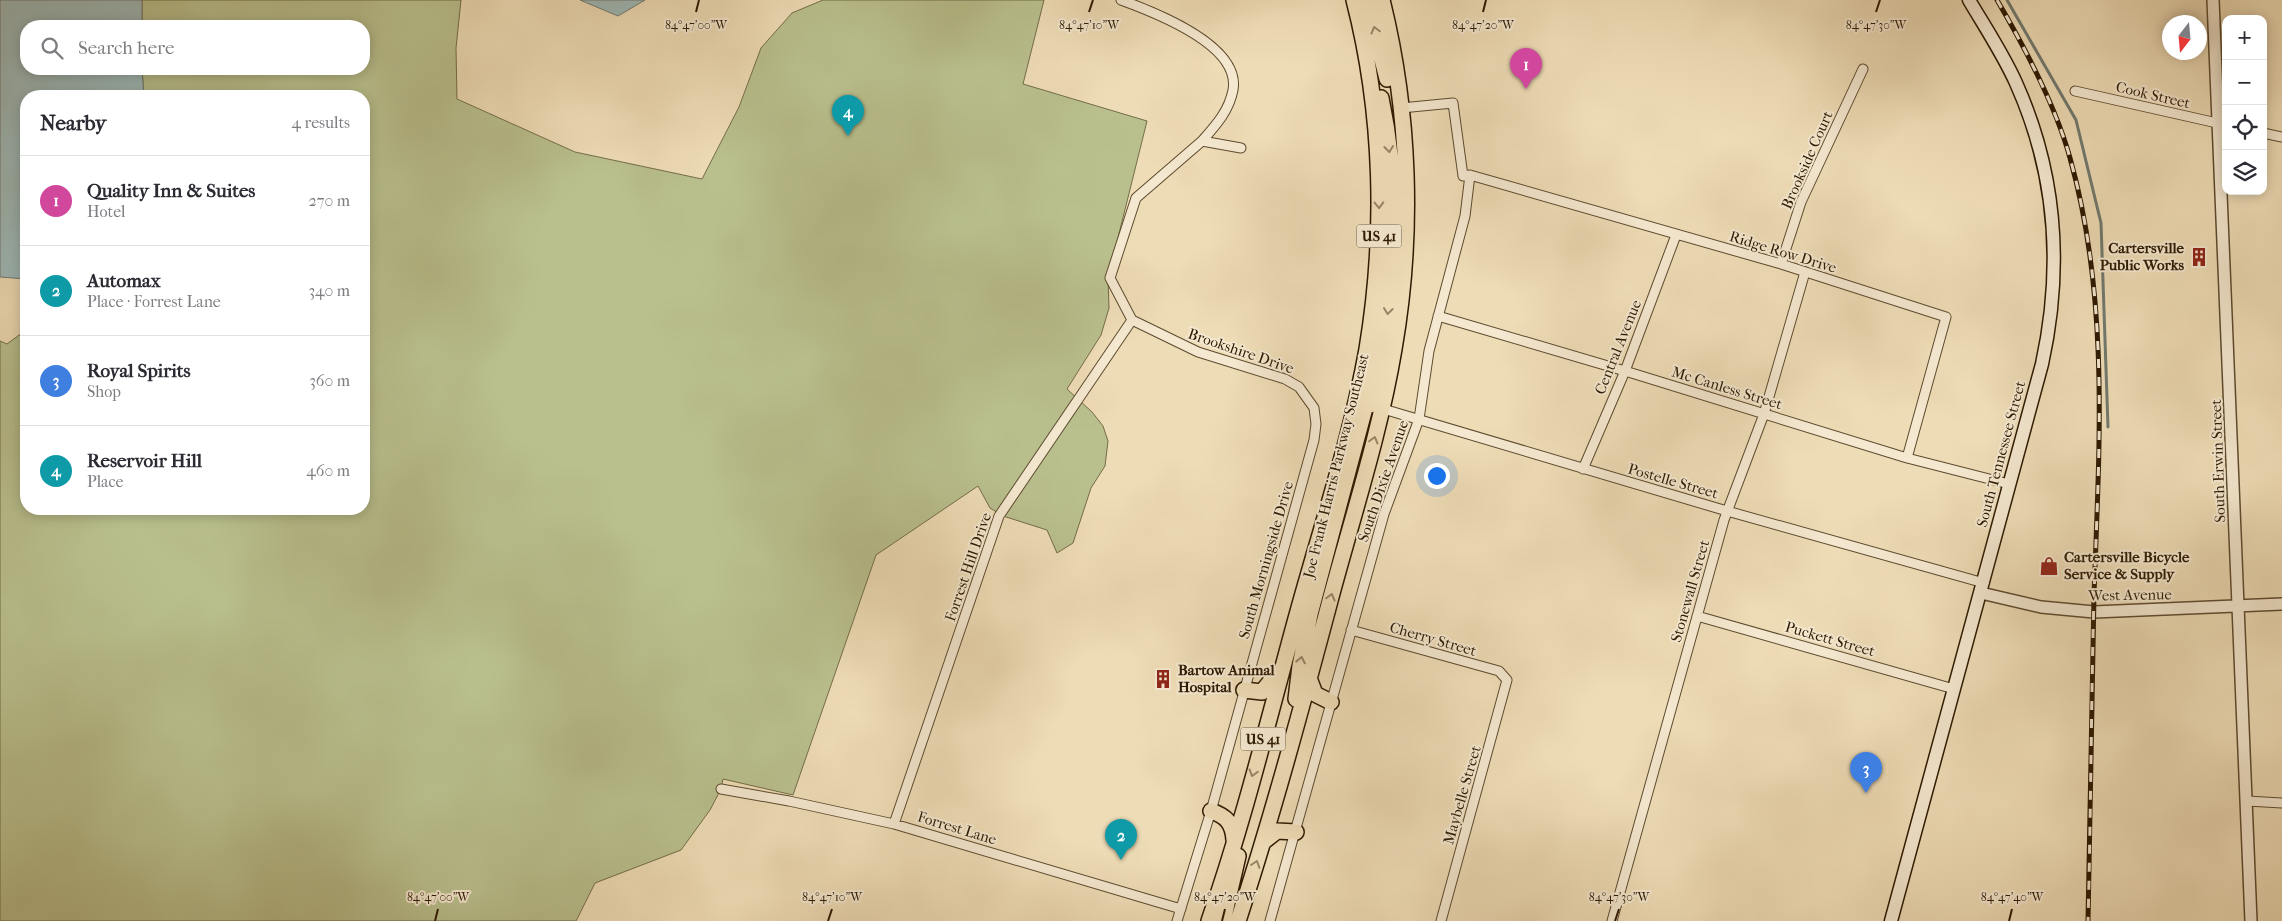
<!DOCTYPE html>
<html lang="en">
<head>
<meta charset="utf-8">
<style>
	:root { --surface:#fff; --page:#f2f2f3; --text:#2b2b33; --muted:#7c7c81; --line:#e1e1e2; --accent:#8f2418 }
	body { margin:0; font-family:"IM FELL French Canon",serif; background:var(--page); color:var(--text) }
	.controls { position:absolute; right:15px; top:15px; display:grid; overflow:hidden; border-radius:10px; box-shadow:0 2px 12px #0003 }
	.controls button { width:45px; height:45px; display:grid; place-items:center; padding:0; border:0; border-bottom:1px solid var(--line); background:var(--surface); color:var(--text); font:25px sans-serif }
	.compass { position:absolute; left:2162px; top:15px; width:45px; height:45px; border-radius:50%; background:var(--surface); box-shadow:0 2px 12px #0003; rotate:196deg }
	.you { position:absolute; left:1436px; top:475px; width:18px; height:18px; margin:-12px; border:4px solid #fff; border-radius:50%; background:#1a73e8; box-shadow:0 0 0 8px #1a73e833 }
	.badge { display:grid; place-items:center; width:32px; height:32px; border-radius:50%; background:var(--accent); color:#fff; font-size:16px; font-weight:700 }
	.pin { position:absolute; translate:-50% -41px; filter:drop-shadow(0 1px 2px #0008) }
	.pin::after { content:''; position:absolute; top:26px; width:18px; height:15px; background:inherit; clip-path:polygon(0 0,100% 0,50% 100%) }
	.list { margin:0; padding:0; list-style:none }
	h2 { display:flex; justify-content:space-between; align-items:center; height:65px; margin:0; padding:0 20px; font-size:21px }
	h2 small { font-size:16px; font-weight:400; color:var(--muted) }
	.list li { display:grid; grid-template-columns:32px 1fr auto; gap:15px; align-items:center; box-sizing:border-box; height:90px; padding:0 20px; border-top:1px solid var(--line) }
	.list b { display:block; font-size:19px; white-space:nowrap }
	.list p { margin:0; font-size:16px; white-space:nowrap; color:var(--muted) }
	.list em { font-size:16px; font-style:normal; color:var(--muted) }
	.icon { flex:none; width:28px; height:28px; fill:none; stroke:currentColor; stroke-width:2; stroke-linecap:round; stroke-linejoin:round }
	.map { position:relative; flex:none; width:2282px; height:921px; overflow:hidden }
	.search { position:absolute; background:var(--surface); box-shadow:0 2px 12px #0003; left:20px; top:20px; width:350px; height:55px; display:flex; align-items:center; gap:12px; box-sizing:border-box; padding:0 18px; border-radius:20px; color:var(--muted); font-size:19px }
	.panel { position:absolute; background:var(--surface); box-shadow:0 2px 12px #0003; left:20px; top:90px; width:350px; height:425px; border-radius:20px }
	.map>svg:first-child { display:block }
	.green { fill:#b9c08e; stroke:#736c48 }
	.water { fill:#9eb9b8; stroke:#71796f }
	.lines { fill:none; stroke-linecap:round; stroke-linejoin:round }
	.stream { stroke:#71796f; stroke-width:3 }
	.minor-casing { stroke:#5d4a2e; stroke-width:11 }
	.tertiary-casing { stroke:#5d4a2e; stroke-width:14 }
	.secondary-casing { stroke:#2d1901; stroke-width:15 }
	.primary-casing { stroke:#2d1901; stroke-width:18 }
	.minor { stroke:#f4e8d0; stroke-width:9 }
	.tertiary { stroke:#f4e8d0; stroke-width:11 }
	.secondary { stroke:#f4e8d0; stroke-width:12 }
	.primary { stroke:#eedcb6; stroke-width:15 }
	.rail-casing { stroke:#2d1901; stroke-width:5 }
	.rail { stroke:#f4e8d0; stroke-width:3; stroke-dasharray:9; stroke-linecap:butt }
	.oneway { stroke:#978465 }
	.ticks { fill:none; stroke:#2d1901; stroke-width:2 }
	.labels { text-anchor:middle; stroke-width:4; stroke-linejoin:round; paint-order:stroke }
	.shield { fill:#f4e8d0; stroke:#69573f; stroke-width:1 }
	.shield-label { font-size:14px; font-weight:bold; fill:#2d1901 }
	.street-label { font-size:15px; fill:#2d1901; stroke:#f4e8d0 }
	.poi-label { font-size:15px; font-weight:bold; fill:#2d1901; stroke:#f4e8d0; text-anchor:start }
	.ticks-label { font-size:12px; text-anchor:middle; fill:#2d1901; stroke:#f4e8d0; stroke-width:4; stroke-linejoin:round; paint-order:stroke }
</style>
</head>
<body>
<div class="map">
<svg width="2282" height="921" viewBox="0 0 2282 921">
	<rect width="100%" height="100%" fill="#eedcb6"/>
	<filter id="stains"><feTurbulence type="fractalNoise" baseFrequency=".004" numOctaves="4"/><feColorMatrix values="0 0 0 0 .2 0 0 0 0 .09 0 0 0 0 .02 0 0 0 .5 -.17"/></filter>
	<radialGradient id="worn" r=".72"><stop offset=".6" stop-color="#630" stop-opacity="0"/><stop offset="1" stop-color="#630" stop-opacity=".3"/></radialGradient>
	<!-- green -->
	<path class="green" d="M142 0H461L456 48 457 99 575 152 702 179 739 107 761 48 792 13 823 0H1044L1023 84 1147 121 1108 278 1109 308 1101 335 1067 389 1092 412 1103 426 1108 441 1105 466 1091 488 1073 543 1057 553 1047 530 1003 516 990 508 978 486 876 555 793 795 723 779 721 789 710 810 681 850 595 883 576 921H0V341L7 344 26 330V509H364V96H144L142 69H364V26H142Z"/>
	<!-- water -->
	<path class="water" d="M0 0H142V26H26V69H142L144 96H26V279L0 277Z
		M580 0H645L618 16Z"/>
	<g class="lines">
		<!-- stream -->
		<path class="stream" d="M2007 0 2076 120 2101 223 2108 427"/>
		<!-- minor casing -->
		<g class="minor-casing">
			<path id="minor" d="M1121 0C1154 12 1241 45 1233 90 1229 111 1216 125 1202 141
				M2075 91 2226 125
				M2263 133 2282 137
				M1470 175 1781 264 1946 317 1907 458
				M1781 264 1801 202 1863 69
				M1438 316 1625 371 1907 458 2009 484
				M1380 408 1727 511 1984 583
				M1583 469 1625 371 1676 235
				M1697 616 1954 689
				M1351 630 1499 671 1507 680 1441 921
				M721 789 789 801 894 824 1181 909
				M2247 801 2282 803
				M894 824 999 516 1132 320
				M1177 921 1211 811 1314 440 1316 424 1314 408 1299 387 1285 379 1198 352 1132 320 1110 278 1136 198 1202 141 1241 148
				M1270 921 1384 514 1419 419 1429 351 1465 216 1470 175 1463 176 1453 103 1401 108
				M1612 921 1724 520 1764 414 1805 272"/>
		</g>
		<!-- tertiary casing -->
		<g class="tertiary-casing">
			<path id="tertiary" d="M2213 0 2251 921
				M1981 593 2041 607 2094 612 2282 604"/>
		</g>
		<!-- secondary casing -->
		<g class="secondary-casing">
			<path id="secondary" d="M1891 921 2042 364C2063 268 2056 172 2016 83 2003 54 1985 27 1969 0"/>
		</g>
		<!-- primary casing -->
		<g class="primary-casing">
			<path id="primary" d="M1367 0 1387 79
				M1370 405C1394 304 1403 200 1381 98
				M1309 678 1315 694 1331 702
				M1244 690 1262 692 1277 673
				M1296 699 1300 666 1310 614 1366 404
				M1211 811C1226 816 1233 823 1234 840
				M1263 842 1277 831 1296 832
				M1209 921C1244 821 1269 717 1297 615 1321 527 1351 439 1367 349 1386 234 1383 113 1354 0
				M1223 921 1238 856
				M1238 921C1273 814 1302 706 1331 597 1353 515 1380 433 1394 349 1414 234 1410 113 1382 0"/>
		</g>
		<!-- minor -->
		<use href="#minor" class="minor"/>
		<!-- tertiary -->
		<use href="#tertiary" class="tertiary"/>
		<!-- secondary -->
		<use href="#secondary" class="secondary"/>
		<!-- primary -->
		<use href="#primary" class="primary"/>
		<!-- rail casing -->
		<g class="rail-casing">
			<path id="rail" d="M1997 0C2024 46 2056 107 2070 158 2110 300 2099 450 2094 595 2091 704 2091 812 2088 921"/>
		</g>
		<!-- rail -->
		<use href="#rail" class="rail"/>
	</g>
	<!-- one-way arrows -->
	<defs><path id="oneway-chevron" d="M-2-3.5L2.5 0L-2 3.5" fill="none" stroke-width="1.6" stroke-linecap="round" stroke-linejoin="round" transform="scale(1.25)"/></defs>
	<g class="oneway">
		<use href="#oneway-chevron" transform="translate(1375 30) rotate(-105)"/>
		<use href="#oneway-chevron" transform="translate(1389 149) rotate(83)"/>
		<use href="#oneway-chevron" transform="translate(1379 205) rotate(89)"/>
		<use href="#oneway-chevron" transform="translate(1388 311) rotate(97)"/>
		<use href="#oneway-chevron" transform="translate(1374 440) rotate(-75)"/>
		<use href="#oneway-chevron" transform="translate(1331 597) rotate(-75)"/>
		<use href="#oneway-chevron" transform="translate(1301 660) rotate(-79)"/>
		<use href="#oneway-chevron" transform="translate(1253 773) rotate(106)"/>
		<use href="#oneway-chevron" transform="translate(1256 864) rotate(-72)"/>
	</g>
	<!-- ticks -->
	<path class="ticks" d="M696 12 699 0M1089 12 1093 0M1483 12 1486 0M1876 12 1880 0M435 921 438 909M828 921 832 909M1222 921 1225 909M1615 921 1619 909M2009 921 2012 909"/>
	<!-- icons -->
	<defs>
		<g id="building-bare" transform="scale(1.5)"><path d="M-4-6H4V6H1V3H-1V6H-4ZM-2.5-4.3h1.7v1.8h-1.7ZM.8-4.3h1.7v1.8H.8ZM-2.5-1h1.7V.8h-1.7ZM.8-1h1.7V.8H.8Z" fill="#8f2418" stroke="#f4e8d0" stroke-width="2.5" paint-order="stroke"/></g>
		<g id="shop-bare" transform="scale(1.5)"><path d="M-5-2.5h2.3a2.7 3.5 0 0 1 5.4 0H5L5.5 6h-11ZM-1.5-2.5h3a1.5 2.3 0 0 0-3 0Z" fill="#8f2418" stroke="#f4e8d0" stroke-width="2.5" paint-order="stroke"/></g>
	</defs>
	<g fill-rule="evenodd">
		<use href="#building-bare" x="2199" y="257"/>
		<use href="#shop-bare" x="2049" y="566"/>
		<use href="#building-bare" x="1163" y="679"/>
	</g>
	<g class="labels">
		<!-- shield labels -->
		<g class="shield">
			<rect x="1356.5" y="224.5" width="45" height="23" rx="4"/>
			<rect x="1240.5" y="727.5" width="45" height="23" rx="4"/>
		</g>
		<g class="shield-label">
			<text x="1379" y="241">US 41</text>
			<text x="1263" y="744">US 41</text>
		</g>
		<!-- street labels -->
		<g class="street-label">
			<text transform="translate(2153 95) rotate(13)" y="5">Cook Street</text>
			<text transform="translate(1807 160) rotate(-66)" y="5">Brookside Court</text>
			<text transform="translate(1783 252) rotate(17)" y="5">Ridge Row Drive</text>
			<text transform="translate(1618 347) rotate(-68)" y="5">Central Avenue</text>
			<text transform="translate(1241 351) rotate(19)" y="5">Brookshire Drive</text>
			<text transform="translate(1727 388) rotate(17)" y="5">Mc Canless Street</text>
			<text transform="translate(2001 454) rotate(-75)" y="5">South Tennessee Street</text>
			<text transform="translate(2218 461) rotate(-92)" y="5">South Erwin Street</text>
			<text transform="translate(1336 466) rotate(-76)" y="5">Joe Frank Harris Parkway Southeast</text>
			<text transform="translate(1383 481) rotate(-71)" y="5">South Dixie Avenue</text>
			<text transform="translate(1673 481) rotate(16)" y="5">Postelle Street</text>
			<text transform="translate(1266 560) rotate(-74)" y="5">South Morningside Drive</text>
			<text transform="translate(968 567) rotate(-71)" y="5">Forrest Hill Drive</text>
			<text transform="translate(1690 591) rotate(-74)" y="5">Stonewall Street</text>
			<text transform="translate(2130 595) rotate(-1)" y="5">West Avenue</text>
			<text transform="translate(1433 639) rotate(16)" y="5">Cherry Street</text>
			<text transform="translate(1830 639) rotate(16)" y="5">Puckett Street</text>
			<text transform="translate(1462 795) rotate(-74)" y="5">Maybelle Street</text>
			<text transform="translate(957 828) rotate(17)" y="5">Forrest Lane</text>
		</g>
		<!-- poi labels -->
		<g class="poi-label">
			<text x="2184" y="253" text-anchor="end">Cartersville<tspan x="2184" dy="17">Public Works</tspan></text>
			<text x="2064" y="562">Cartersville Bicycle<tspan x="2064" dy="17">Service &amp; Supply</tspan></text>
			<text x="1178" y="675">Bartow Animal<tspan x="1178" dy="17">Hospital</tspan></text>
		</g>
	</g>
	<g class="ticks-label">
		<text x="696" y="29">84°47'00"W</text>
		<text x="1089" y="29">84°47'10"W</text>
		<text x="1483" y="29">84°47'20"W</text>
		<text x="1876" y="29">84°47'30"W</text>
		<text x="438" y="901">84°47'00"W</text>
		<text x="832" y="901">84°47'10"W</text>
		<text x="1225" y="901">84°47'20"W</text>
		<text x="1619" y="901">84°47'30"W</text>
		<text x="2012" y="901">84°47'40"W</text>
	</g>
	<rect width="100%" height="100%" filter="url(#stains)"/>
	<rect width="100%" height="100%" fill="url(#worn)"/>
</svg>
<div class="controls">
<button>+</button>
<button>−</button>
<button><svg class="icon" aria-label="locate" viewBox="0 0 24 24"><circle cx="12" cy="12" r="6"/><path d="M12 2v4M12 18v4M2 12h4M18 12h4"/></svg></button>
<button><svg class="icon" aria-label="layers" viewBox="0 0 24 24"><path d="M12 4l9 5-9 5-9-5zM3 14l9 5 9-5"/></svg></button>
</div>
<svg class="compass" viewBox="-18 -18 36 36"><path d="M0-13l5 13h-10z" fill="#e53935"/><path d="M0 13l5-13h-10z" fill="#7c7c81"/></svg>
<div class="you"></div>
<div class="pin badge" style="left:1526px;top:89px;background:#d1479c">1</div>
<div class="pin badge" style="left:1121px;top:860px;background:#0f9aa8">2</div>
<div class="pin badge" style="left:1866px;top:793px;background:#3f7fe0">3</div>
<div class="pin badge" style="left:848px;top:136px;background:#0f9aa8">4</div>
<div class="search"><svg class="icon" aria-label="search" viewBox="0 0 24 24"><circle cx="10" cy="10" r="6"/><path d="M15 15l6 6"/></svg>Search here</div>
<section class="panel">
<h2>Nearby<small>4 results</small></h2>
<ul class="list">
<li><span class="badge" style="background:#d1479c">1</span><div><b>Quality Inn &amp; Suites</b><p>Hotel</p></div><em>270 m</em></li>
<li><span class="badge" style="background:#0f9aa8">2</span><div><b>Automax</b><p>Place · Forrest Lane</p></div><em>340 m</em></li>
<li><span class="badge" style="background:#3f7fe0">3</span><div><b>Royal Spirits</b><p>Shop</p></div><em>360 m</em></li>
<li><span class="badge" style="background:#0f9aa8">4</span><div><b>Reservoir Hill</b><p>Place</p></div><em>460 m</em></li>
</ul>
</section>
</div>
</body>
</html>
